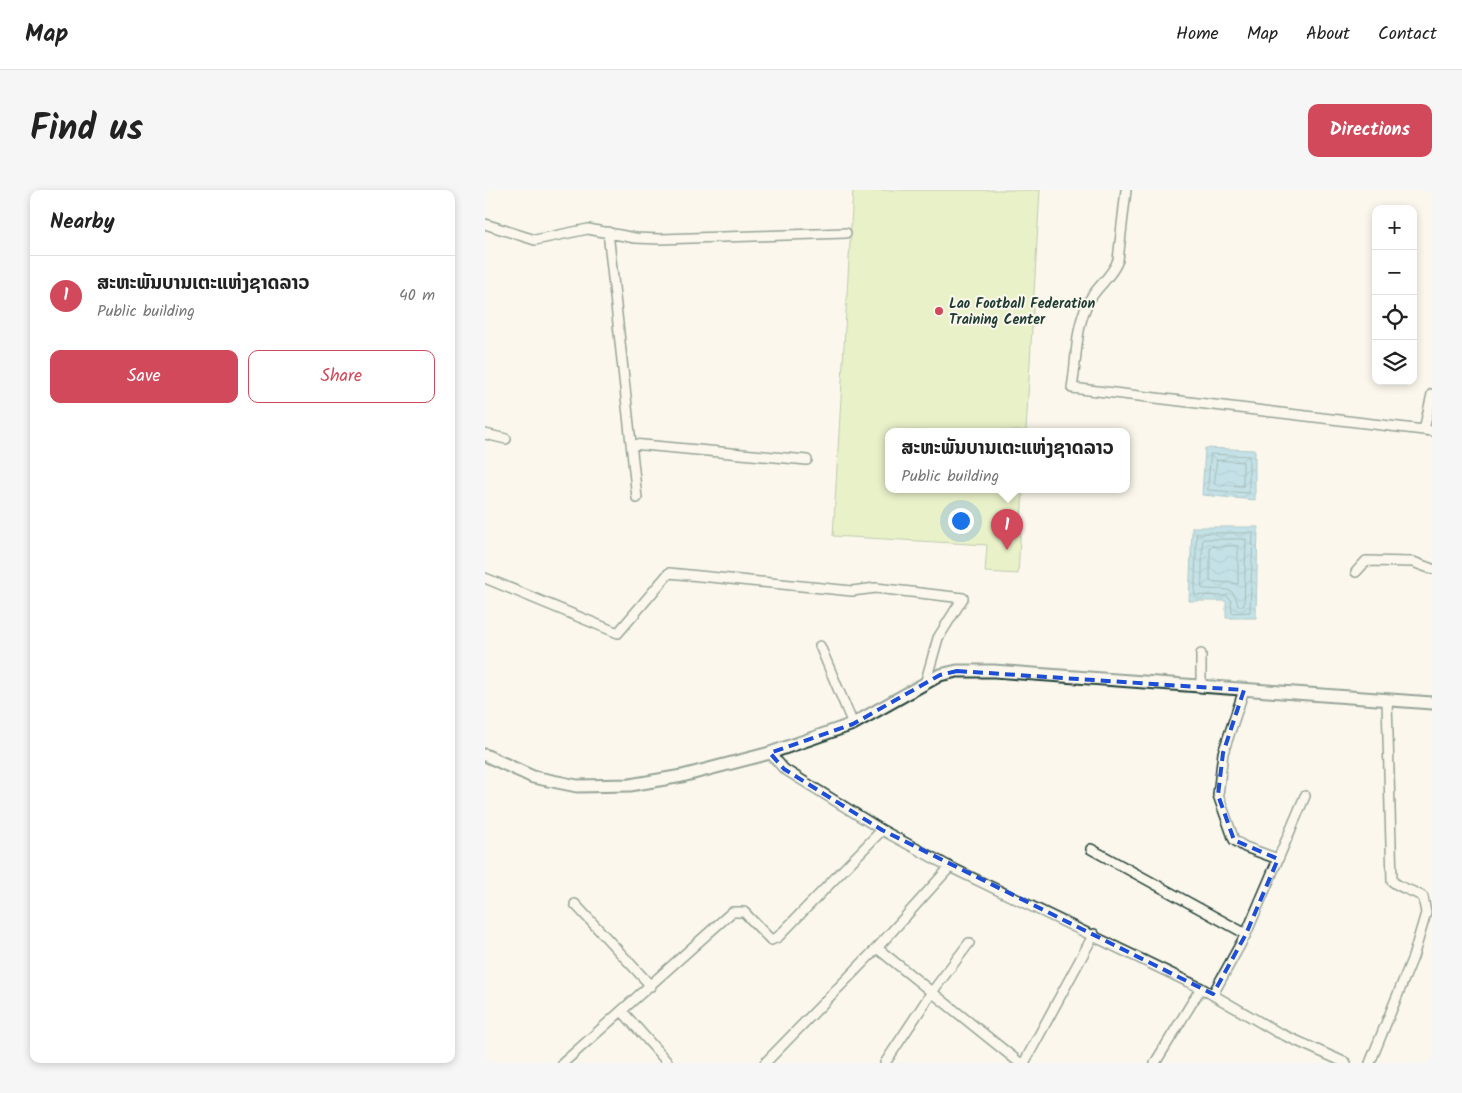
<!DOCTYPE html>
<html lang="en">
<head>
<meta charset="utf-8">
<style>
	:root { --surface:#fff; --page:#f6f6f6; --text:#222; --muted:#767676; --line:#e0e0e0; --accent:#d1495b }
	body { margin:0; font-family:Kalam,"Noto Sans Lao",sans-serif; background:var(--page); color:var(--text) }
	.controls { position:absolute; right:15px; top:15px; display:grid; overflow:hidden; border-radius:10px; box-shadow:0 2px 8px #0003 }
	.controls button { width:45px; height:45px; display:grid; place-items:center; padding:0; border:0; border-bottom:1px solid var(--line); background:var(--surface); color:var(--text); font:25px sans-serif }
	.you { position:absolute; left:475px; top:330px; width:18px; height:18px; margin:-12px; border:4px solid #fff; border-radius:50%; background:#1a73e8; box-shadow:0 0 0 8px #1a73e833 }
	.badge { display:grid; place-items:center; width:32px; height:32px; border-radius:50%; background:var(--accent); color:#fff; font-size:16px; font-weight:700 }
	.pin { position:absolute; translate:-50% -41px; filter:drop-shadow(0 1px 2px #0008) }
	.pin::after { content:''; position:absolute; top:26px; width:18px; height:15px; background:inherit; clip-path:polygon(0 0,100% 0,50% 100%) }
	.popup { position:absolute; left:400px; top:238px; width:245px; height:65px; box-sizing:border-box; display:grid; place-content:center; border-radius:10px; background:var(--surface); filter:drop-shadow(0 1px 4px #0005); font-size:16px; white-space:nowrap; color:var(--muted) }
	.popup b { font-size:19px; color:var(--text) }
	.popup::after { content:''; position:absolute; left:50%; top:100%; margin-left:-10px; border:10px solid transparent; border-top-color:var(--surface) }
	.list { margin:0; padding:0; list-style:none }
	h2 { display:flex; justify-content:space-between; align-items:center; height:65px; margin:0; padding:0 20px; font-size:21px }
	h2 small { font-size:16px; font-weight:400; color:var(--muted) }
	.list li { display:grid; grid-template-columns:32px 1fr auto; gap:15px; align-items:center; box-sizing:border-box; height:80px; padding:0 20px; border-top:1px solid var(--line) }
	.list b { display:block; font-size:19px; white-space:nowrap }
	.list p { margin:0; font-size:16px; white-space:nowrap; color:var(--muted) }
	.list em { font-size:16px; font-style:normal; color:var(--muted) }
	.actions { display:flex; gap:10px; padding:15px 20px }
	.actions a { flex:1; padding:11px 0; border:1px solid var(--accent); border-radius:10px; text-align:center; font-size:18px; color:var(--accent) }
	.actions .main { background:var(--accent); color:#fff }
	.icon { flex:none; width:28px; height:28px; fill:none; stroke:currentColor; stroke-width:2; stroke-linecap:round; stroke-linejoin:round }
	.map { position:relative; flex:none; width:947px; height:873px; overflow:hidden; border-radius:10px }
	header { display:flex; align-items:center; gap:30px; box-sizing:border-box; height:70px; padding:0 25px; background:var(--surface); border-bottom:1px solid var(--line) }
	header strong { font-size:24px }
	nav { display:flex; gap:28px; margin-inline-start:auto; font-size:18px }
	.intro { display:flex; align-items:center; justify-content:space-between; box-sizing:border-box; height:120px; padding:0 30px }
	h1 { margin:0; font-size:35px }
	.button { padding:12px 22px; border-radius:10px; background:var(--accent); color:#fff; font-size:18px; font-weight:700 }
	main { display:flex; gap:30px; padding:0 30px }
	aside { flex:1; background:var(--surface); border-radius:10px; box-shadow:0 2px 8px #0003 }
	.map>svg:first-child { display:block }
	.grass { fill:#d2e89d; stroke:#789268 }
	.water { fill:url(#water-waves); stroke:#598f9b }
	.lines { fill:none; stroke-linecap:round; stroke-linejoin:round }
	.shore { stroke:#457478; stroke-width:1 }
	.minor-casing { stroke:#1f3d34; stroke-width:12 }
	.tertiary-casing { stroke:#1f3d34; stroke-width:15 }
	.minor { stroke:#fbf7ec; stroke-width:9 }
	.tertiary { stroke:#fbf7ec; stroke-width:11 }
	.marked { fill:none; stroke:#1d4ed8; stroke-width:4; stroke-dasharray:10 6; stroke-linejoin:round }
	.poi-dot { fill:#d1495b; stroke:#fbf7ec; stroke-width:2 }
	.labels { text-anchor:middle; stroke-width:4; stroke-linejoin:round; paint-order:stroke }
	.poi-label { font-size:14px; font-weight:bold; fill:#1f3d34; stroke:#fbf7ec; text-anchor:start }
</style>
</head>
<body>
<header>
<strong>Map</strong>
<nav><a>Home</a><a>Map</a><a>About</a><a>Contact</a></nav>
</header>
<div class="intro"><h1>Find us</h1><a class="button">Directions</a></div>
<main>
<aside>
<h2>Nearby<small></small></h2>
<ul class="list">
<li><span class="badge">1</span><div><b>ສະຫະພັນບານເຕະແຫ່ງຊາດລາວ</b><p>Public building</p></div><em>40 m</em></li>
</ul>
<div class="actions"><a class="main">Save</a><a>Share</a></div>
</aside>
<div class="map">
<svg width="947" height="873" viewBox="0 0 947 873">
	<defs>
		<pattern id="water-waves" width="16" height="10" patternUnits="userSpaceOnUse" patternTransform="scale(1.25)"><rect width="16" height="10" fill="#7fc6df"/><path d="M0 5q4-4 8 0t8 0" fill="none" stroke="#67a2b6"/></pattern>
	</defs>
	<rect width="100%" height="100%" fill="#fbf7ec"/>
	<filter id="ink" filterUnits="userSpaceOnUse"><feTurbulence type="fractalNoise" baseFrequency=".02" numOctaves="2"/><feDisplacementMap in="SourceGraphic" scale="10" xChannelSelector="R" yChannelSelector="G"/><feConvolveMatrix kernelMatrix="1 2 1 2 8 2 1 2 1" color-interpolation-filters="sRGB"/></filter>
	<g filter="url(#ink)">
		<!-- grass -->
		<path class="grass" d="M368 0H555L541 241H403V299H538L533 384 500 382 502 355 348 346Z"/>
		<!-- water -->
		<path class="water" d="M720 258 770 260V310L717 305Z
			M707 337H773L771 428H741V411H704Z"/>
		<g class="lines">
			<!-- shore -->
			<path class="shore" d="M726 264 764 266V303L723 300Z
				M732 270 758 272V296L730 294Z
				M712 343H768L765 422 747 423 746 410 742 406 710 405Z
				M718 349H761L759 416H753C749 391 734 403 717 398Z
				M753 356V394L725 391V357Z"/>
			<!-- minor casing -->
			<g class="minor-casing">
				<path id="minor" d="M641 0 633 70C627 87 612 96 604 111 590 136 592 170 587 198L947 241
					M0 34 50 50 103 39 150 48 175 49 361 43
					M123 42 152 308
					M939 240 947 204
					M0 244 21 249
					M147 254 322 270
					M871 382 881 371 928 372 947 379
					M0 388 133 443 184 383 367 401 391 398 478 408 453 448 440 494
					M335 456 368 534
					M716 464V497
					M759 500 738 563 733 605 749 650 760 657 793 669
					M285 563 299 579 397 640 465 677 716 798 792 842 861 873
					M606 659 761 744
					M90 714 166 796
					M392 758 535 873
					M728 804 761 744 820 606
					M137 821 183 873
					M78 873 247 722H259L286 750 293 747 397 640
					M280 873 392 758 465 677
					M400 873 447 802 484 753
					M539 873 609 744
					M670 873 716 798
					M885 873 928 767 941 723 938 707C928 700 916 699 907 691L902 510"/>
			</g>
			<!-- tertiary casing -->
			<g class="tertiary-casing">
				<path id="tertiary" d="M0 565 48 587 92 596 145 595 197 586 285 563 368 534 455 485 472 481H509L947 513"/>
			</g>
			<!-- minor -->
			<use href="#minor" class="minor"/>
			<!-- tertiary -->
			<use href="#tertiary" class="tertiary"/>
		</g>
	</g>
	<!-- marked area -->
	<path d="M0 0H947V873H0ZM472 481 759 500 738 563 733 605 749 650 793 669 761 744 728 804 397 640 299 579 285 563 368 534 455 485Z" fill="#fbf7ec" fill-opacity=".55" fill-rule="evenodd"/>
	<path class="marked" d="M472 481 759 500 738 563 733 605 749 650 793 669 761 744 728 804 397 640 299 579 285 563 368 534 455 485Z"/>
	<!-- markers -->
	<circle class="poi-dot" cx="454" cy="121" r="5"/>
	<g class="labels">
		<!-- poi labels -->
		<g class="poi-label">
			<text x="464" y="118">Lao Football Federation<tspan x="464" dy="16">Training Center</tspan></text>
		</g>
	</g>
</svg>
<div class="controls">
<button>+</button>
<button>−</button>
<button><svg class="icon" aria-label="locate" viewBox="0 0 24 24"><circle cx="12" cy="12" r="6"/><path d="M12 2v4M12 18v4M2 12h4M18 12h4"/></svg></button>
<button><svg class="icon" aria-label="layers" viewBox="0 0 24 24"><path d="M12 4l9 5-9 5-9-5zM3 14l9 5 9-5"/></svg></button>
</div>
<div class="you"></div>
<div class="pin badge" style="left:522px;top:360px">1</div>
<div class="popup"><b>ສະຫະພັນບານເຕະແຫ່ງຊາດລາວ</b>Public building</div>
</div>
</main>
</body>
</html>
